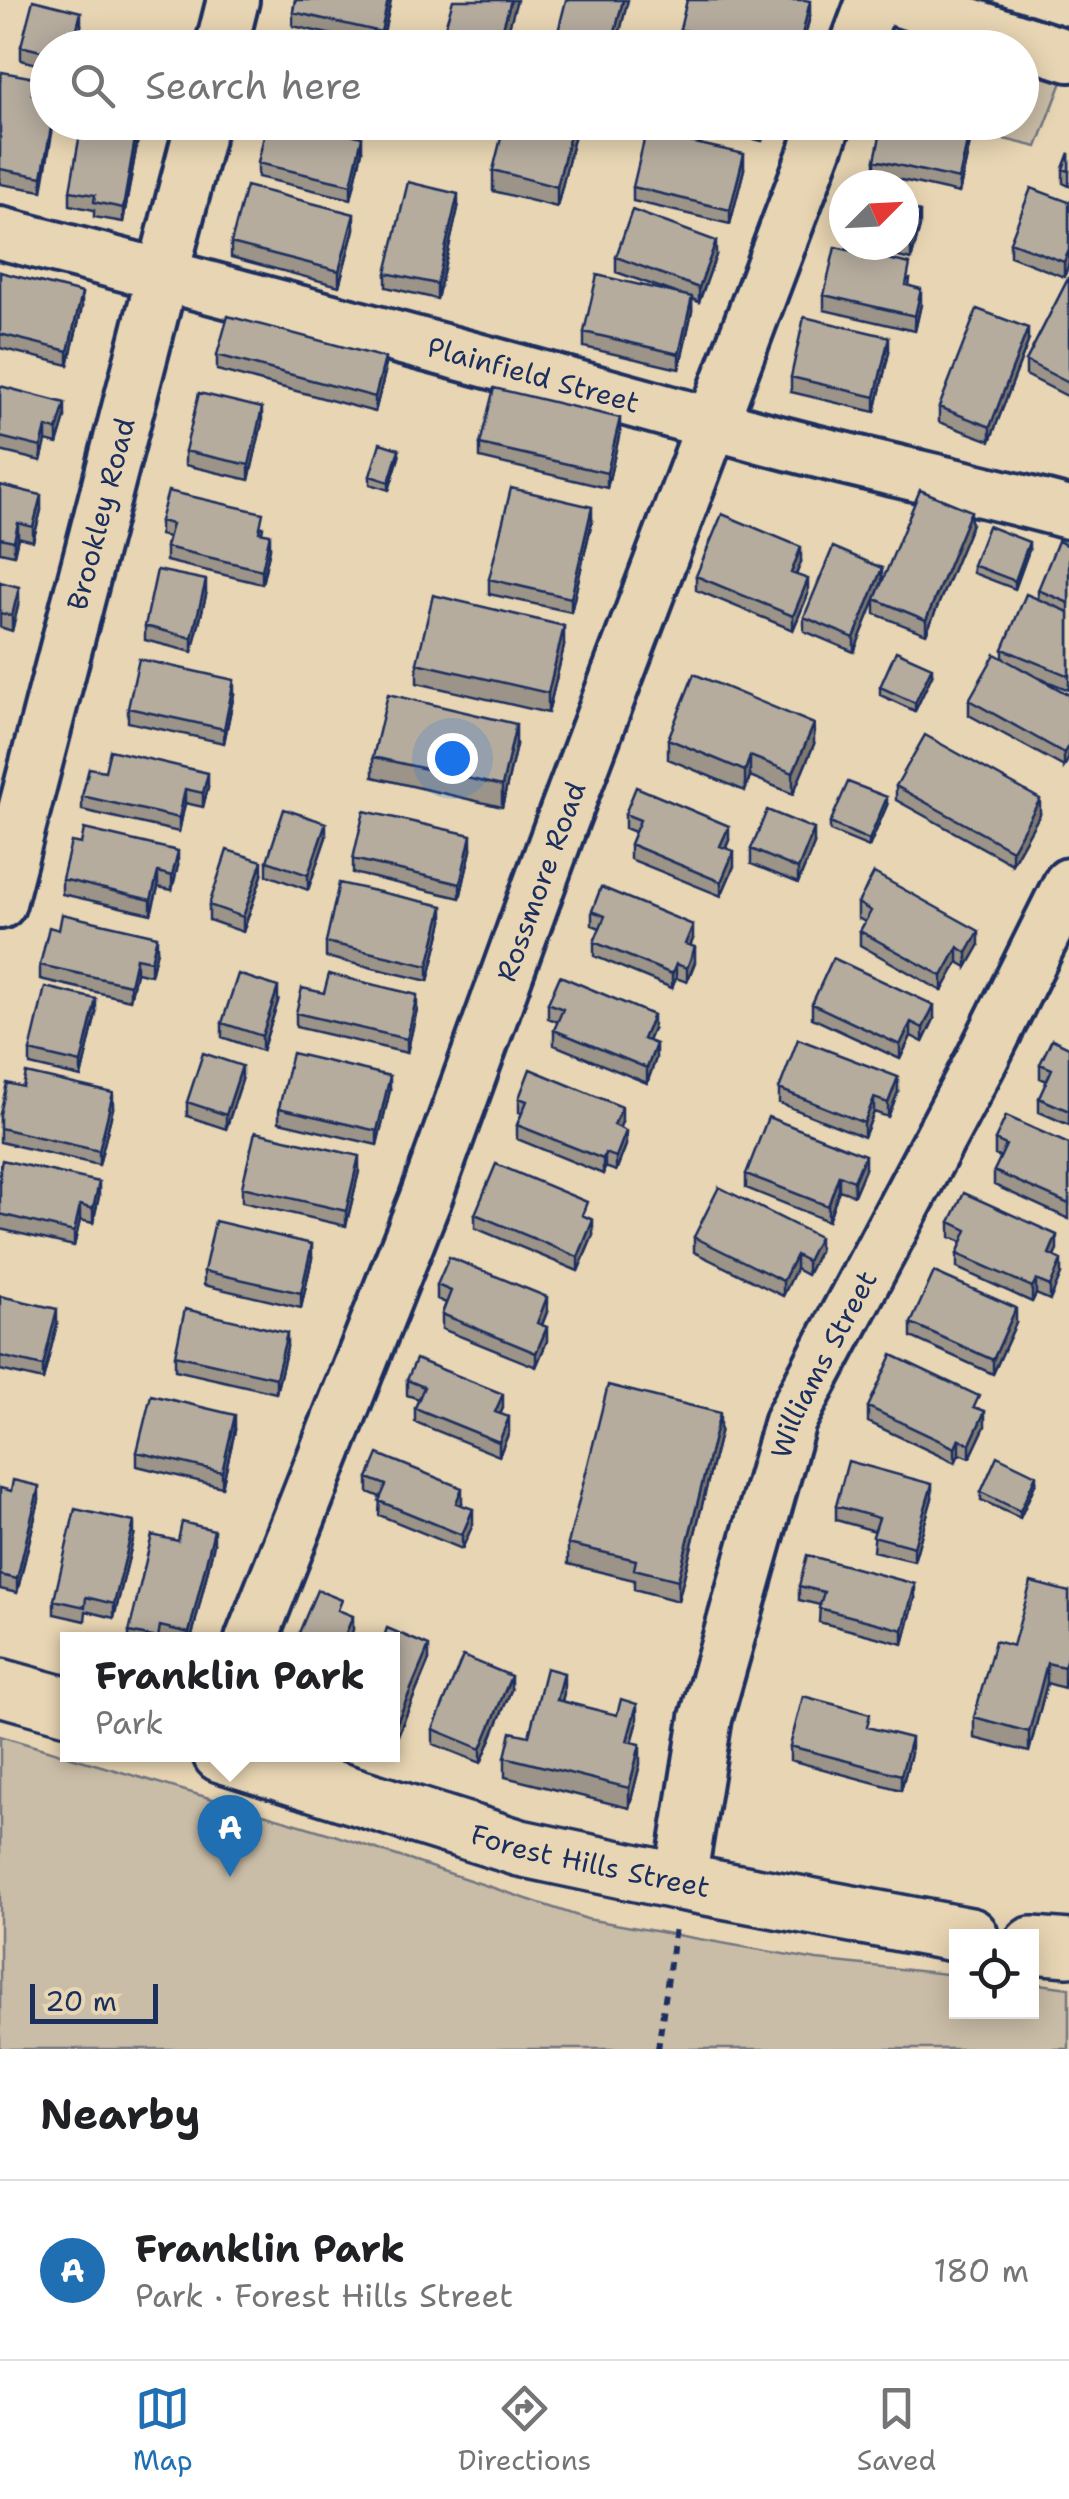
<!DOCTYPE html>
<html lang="en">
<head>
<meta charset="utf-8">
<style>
	:root { --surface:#fff; --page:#f2f2f2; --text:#202124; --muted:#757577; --line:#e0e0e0; --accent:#1f6fb2 }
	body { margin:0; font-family:"Shantell Sans",sans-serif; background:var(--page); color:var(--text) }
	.controls { position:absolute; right:30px; bottom:30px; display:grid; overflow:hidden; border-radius:0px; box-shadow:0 5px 25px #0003 }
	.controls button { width:90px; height:90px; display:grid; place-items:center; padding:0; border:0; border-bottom:2px solid var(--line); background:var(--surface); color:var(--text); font:50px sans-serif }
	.compass { position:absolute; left:829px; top:170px; width:90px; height:90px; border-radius:50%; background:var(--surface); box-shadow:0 5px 25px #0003; rotate:66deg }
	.scale { position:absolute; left:30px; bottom:25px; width:128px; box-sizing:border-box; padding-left:10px; border:5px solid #1b2f5e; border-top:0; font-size:28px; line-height:35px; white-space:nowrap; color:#1b2f5e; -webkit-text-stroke:8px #e8d5b3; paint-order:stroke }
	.you { position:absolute; left:452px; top:758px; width:35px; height:35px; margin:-25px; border:8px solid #fff; border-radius:50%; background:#1a73e8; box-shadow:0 0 0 15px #1a73e833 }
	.badge { display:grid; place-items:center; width:65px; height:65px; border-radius:50%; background:var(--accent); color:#fff; font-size:32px; font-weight:700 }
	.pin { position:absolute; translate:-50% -82px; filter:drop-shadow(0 2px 5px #0008) }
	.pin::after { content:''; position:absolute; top:52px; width:35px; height:30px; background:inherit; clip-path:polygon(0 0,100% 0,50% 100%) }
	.popup { position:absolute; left:60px; top:1632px; width:340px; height:130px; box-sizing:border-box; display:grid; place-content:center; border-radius:0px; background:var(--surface); filter:drop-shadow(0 2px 8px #0005); font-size:32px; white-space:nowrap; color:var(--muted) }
	.popup b { font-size:38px; color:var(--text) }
	.popup::after { content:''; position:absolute; left:50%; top:100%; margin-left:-20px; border:20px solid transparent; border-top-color:var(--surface) }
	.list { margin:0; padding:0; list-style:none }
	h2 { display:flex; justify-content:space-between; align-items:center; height:130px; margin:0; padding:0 40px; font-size:42px }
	h2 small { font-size:32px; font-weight:400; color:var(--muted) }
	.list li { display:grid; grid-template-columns:65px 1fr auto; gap:30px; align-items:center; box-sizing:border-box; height:180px; padding:0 40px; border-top:2px solid var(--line) }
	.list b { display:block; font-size:38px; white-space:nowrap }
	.list p { margin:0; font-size:32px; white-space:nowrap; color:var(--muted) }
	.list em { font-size:32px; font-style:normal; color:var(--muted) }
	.icon { flex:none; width:55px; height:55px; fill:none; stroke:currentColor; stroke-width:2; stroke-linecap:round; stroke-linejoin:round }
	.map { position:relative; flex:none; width:1069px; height:2049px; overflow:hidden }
	.search { position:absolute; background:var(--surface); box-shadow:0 5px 25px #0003; left:30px; right:30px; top:30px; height:110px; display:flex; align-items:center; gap:25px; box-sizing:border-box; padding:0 35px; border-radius:55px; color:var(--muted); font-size:38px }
	.sheet { height:310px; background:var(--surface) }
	nav { display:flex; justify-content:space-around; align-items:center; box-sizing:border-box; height:140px; border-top:2px solid var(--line); background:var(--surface); font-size:28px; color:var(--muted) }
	nav a { display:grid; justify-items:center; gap:5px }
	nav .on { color:var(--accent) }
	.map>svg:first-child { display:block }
	.green { fill:#cabda7; stroke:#727682; stroke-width:2.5 }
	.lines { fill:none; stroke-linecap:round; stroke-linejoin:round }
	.minor-casing { stroke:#1b2f5e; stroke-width:58 }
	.tertiary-casing { stroke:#1b2f5e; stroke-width:62 }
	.path { stroke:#1b2f5e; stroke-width:6; stroke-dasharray:8 8; stroke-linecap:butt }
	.minor { stroke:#e8d5b3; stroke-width:50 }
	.tertiary { stroke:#e8d5b3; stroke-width:55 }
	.wall { fill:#9c9488; stroke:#1b2f5e; stroke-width:2.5 }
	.shaded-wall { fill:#7f786f; stroke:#1b2f5e; stroke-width:2.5 }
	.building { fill:#b5ac9e; stroke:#1b2f5e; stroke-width:2.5 }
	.labels { text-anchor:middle; stroke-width:8; stroke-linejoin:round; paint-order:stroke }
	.street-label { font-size:28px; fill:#1b2f5e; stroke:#e8d5b3 }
</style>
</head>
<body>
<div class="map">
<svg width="1069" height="2049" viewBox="0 0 1069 2049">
	<rect width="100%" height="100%" fill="#e8d5b3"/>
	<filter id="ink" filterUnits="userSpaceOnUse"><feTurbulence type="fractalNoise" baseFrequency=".01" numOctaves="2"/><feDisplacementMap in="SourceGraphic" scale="20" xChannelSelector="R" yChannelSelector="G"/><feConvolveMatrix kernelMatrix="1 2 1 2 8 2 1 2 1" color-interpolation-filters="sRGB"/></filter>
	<g filter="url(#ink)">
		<!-- green -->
		<path class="green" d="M1022 71 1062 82 1037 147 937 123 1022 122Z
			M0 1736 334 1835 587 1919 817 1960 956 1975V2012H1032V1983L1069 1988V2049H0Z"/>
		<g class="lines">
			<!-- minor casing -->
			<g class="minor-casing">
				<g id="minor">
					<path d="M896 0 1069 56"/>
					<path d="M221 48 233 0"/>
					<path d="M855 48 873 0"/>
					<path id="s1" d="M0 233C249 297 498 364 746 433 852 463 962 484 1069 513"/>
					<path id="s2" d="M0 903 202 122"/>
					<path id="s3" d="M251 1640 425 1200 562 822 826 122"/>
					<path id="s4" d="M680 1882 706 1718 790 1421 982 1059 1069 884"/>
				</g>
			</g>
			<!-- tertiary casing -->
			<g class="tertiary-casing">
				<g id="tertiary">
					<path d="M0 1687 68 1706"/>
					<path id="s5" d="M221 1754 520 1848 680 1882 970 1936"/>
					<path d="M1032 1945 1069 1948"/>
				</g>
			</g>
			<!-- path -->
			<path class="path" d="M658 2049 675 1927"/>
			<!-- minor -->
			<use href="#minor" class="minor"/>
			<!-- tertiary -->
			<use href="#tertiary" class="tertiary"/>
		</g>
		<!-- wall -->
		<path class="wall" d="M295 0H391L381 46 293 26V12Z
			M810 16 802 48H695L680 44V29Z
			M81 26 75 48H48V67L21 60V46Z
			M0 82 34 95 48 97 42 191 0 184Z
			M141 122 123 222 94 217V210L70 205V191Z
			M578 122 557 207 493 191V170Z
			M695 122H766L762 141 695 125Z
			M970 142 959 193 875 174V160Z
			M362 151 351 199 258 177V163Z
			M1069 153V186L1063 183V169Z
			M744 169 730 224 633 201V187Z
			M1069 202V264L1064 277 1010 256V242Z
			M458 208 437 299 386 287V273Z
			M920 226 911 260 848 245H904Z
			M354 229 339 286 231 257V243Z
			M716 255 699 302 692 299V311L679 369 584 347V332L673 292 616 272V257Z
			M0 272 82 307 68 365 0 348Z
			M1069 277V397L1026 375V361Z
			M910 279 909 286 921 304 915 331 824 310V295Z
			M1028 342 990 441 939 422V407Z
			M889 352 875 412 791 392V377Z
			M217 355 385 372 375 412 217 370Z
			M0 386 65 417 57 444 46 441 41 461 0 451Z
			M262 423 249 480 185 465V451Z
			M620 432 607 488 480 458V444Z
			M399 457 389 490 370 484V476Z
			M0 485 41 510 33 541 18 537 14 555 0 552Z
			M160 521 263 527 262 532 270 548 262 584 166 561V547L168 537 160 535Z
			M592 521 571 612 489 594V579Z
			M971 526 926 634 875 614V599Z
			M1069 546V690L1034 676 1069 695 1064 767 969 715V700L1003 659V649L1038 599V590Z
			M1029 550 1015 589 973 573V565Z
			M801 562 796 575 808 594 793 630 696 590V576Z
			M0 582 19 602 12 631 0 627Z
			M882 582 854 652 804 631V617Z
			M206 595 192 652 145 640V626Z
			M564 646 548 713 417 683V663Z
			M932 675 915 711 880 695V687Z
			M234 694 224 743 128 722V708Z
			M668 739 814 744 793 794 750 776 745 791 668 759Z
			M516 745 502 807 373 777V757Z
			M896 786 1040 814 1012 864 896 800Z
			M208 787 203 807 185 803 179 832 82 810V796Z
			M887 805 869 847 830 831V823Z
			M625 814 729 840 726 848 734 866 721 896 630 859V844L635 832 625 828Z
			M326 837 308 890 267 875V861Z
			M81 844 178 865 172 890 158 887 151 914 62 894V879Z
			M814 844 798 883 751 864V849Z
			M471 850 460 898 353 873V859Z
			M262 875 243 932 209 920V905Z
			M858 903 979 946 967 967 958 962 942 991 860 945V931L865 922 858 918Z
			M592 911 693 939 690 946 695 962 687 982 676 978 672 988 594 956V942L600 928 592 925Z
			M443 921 428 981 326 957V942Z
			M59 930 157 950 151 975 136 972 130 1000 40 979V965Z
			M278 1001 262 1051 222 1037V1023Z
			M548 1003 653 1029 648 1041 656 1058 647 1083 554 1045V1030L558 1022 548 1018Z
			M812 1004 934 1019 923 1042 911 1036 900 1059 812 1018Z
			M417 1009 407 1053 296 1027V1013Z
			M96 1013 81 1077 30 1065V1051Z
			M1069 1047V1125L1039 1112V1098L1047 1081 1040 1078V1064Z
			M242 1080 226 1129 187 1116V1102Z
			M779 1089 898 1092 888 1117 874 1112 864 1137 779 1103Z
			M390 1090 377 1145 279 1122V1108Z
			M519 1098 622 1122 619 1128 626 1145 616 1171 605 1167 603 1174 517 1139V1125L522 1113 519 1112Z
			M113 1108 99 1165 0 1142V1114Z
			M995 1140 1069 1144V1219L994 1185V1171L1001 1157 995 1155Z
			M865 1169 854 1195 839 1190 828 1221 746 1188V1174Z
			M0 1170 99 1196 93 1223 80 1220 74 1246 0 1229Z
			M359 1171 346 1226 242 1202V1187Z
			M475 1214 593 1235 578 1271 475 1228Z
			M950 1222 1057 1250 1054 1256 1061 1274 1050 1300 1036 1294 1032 1302 957 1268V1254L962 1242 950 1237Z
			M694 1237 819 1251 807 1275 796 1269 783 1296 694 1252Z
			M312 1258 301 1308 204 1285V1271Z
			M437 1285 547 1312 542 1325 547 1341 536 1367 442 1329V1314L446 1303 437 1299Z
			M0 1296 57 1324 43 1380 0 1370Z
			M911 1323H1016L993 1374 911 1337Z
			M287 1347 276 1393 175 1370V1355Z
			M407 1380 503 1408 500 1414 509 1432 499 1456 415 1422V1408L419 1399 407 1395Z
			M868 1407 979 1409 985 1426 970 1458 959 1454 955 1463 868 1422Z
			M235 1430 222 1487 137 1466V1452Z
			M720 1433 678 1601 634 1589V1580L568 1564V1544Z
			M368 1478 462 1503 461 1505 473 1524 462 1549 379 1515 380 1497 368 1492Z
			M1036 1482 1020 1518 981 1500V1492Z
			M0 1488 39 1500 17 1593 0 1589Z
			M932 1498 914 1561 873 1551 875 1531 836 1520V1506Z
			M134 1536 114 1618 86 1611 85 1621 54 1614V1600Z
			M178 1541 214 1544 191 1640H129V1632Z
			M799 1586 915 1598 903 1644 819 1622 820 1605 799 1600Z
			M1069 1592V1670L1064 1688 1047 1683 1029 1752 974 1738V1717L1013 1646Z
			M392 1640 429 1660 395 1742 392 1740Z
			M511 1690 481 1763 433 1744V1729Z
			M564 1693 562 1701 637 1724 632 1742 640 1764 629 1808 505 1777V1757L529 1736Z
			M870 1728 911 1753 901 1790 790 1760V1746Z"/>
		<!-- shaded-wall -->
		<path class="shaded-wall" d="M388 0H391L381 46V32Z
			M511 0H517L503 48H497Z
			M623 0H628L616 48H611Z
			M810 1V16L802 48H799Z
			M81 12V26L75 48H72Z
			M52 122H54L42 191V177Z
			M138 122H141L123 222V208Z
			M573 122H578L557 207V187Z
			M763 122H766L762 141V126Z
			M970 128V142L959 193V179Z
			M362 137V151L351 199V185Z
			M744 154V169L730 224V210Z
			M458 194V208L437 299V284Z
			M920 212V226L911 260V246Z
			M354 214V229L339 286V271Z
			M716 241V255L699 302V288Z
			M1069 250V264L1064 277V262Z
			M921 289V304L915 331V316Z
			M82 293V307L68 365V351Z
			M692 297V311L679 369V354Z
			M1028 328V342L990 441V427Z
			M889 337V352L875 412V397Z
			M385 358V372L375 412V397Z
			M65 403V417L57 444V430Z
			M262 408V423L249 480V465Z
			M620 418V432L607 488V473Z
			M46 427V441L41 461V447Z
			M399 449V457L389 490V482Z
			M41 495V510L33 541V527Z
			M592 507V521L571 612V598Z
			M971 511V526L926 634V620Z
			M18 523V537L14 555V541Z
			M270 534V548L262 584V570Z
			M1029 542V550L1015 589V581Z
			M801 547V562L791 587V573Z
			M882 568V582L854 652V638Z
			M808 579V594L793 630V616Z
			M206 580V595L192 652V638Z
			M19 587V602L12 631V616Z
			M564 626V646L548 713V693Z
			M932 667V675L915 711V703Z
			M234 680V694L224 743V729Z
			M516 724V745L502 807V786Z
			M814 724V744L793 794V773Z
			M1069 744V758L1064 767V753Z
			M750 756V776L745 791V771Z
			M208 773V787L203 807V793Z
			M185 789V803L179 832V818Z
			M887 797V805L869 847V840Z
			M1040 799V814L1012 864V850Z
			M326 823V837L308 890V875Z
			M729 826V840L720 860V846Z
			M814 829V844L798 883V869Z
			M471 835V850L460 898V884Z
			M178 851V865L172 890V876Z
			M734 851V866L721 896V882Z
			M262 861V875L243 932V917Z
			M158 872V887L151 914V900Z
			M443 906V921L428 981V966Z
			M693 925V939L685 958V944Z
			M979 931V946L967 967V953Z
			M157 936V950L151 975V961Z
			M695 947V962L687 982V968Z
			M958 947V962L942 991V976Z
			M136 958V972L130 1000V985Z
			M676 964V978L672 988V974Z
			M278 987V1001L262 1051V1036Z
			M417 995V1009L407 1053V1039Z
			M96 999V1013L81 1077V1063Z
			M934 1005V1019L923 1042V1028Z
			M653 1015V1029L643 1053V1039Z
			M911 1022V1036L900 1059V1045Z
			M656 1044V1058L647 1083V1068Z
			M242 1066V1080L226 1129V1115Z
			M390 1076V1090L377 1145V1131Z
			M898 1077V1092L888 1117V1103Z
			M113 1093V1108L99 1165V1151Z
			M874 1098V1112L864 1137V1123Z
			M622 1107V1122L614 1140V1125Z
			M626 1131V1145L616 1171V1157Z
			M605 1153V1167L603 1174V1159Z
			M865 1155V1169L854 1195V1181Z
			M359 1156V1171L346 1226V1211Z
			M839 1175V1190L828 1221V1206Z
			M99 1182V1196L93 1223V1209Z
			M80 1205V1220L74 1246V1232Z
			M593 1220V1235L578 1271V1257Z
			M1057 1235V1250L1049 1268V1254Z
			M819 1237V1251L807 1275V1261Z
			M312 1244V1258L301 1308V1293Z
			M796 1255V1269L783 1296V1281Z
			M1061 1260V1274L1050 1300V1286Z
			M1036 1280V1294L1032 1302V1287Z
			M547 1297V1312L537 1337V1323Z
			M1016 1308V1323L993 1374V1360Z
			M57 1309V1324L43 1380V1366Z
			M547 1327V1341L536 1367V1353Z
			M287 1333V1347L276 1393V1378Z
			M503 1394V1408L495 1426V1412Z
			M985 1411V1426L970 1458V1444Z
			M720 1413V1433L678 1601V1580Z
			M235 1415V1430L222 1487V1472Z
			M509 1417V1432L499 1456V1442Z
			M959 1439V1454L955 1463V1448Z
			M1036 1475V1482L1020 1518V1511Z
			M932 1484V1498L914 1561V1547Z
			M39 1486V1500L17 1593V1579Z
			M462 1488V1503L456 1517V1503Z
			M473 1509V1524L462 1549V1535Z
			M134 1522V1536L114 1618V1604Z
			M214 1530V1544L191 1640H189V1633Z
			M915 1584V1598L903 1644V1630Z
			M353 1616V1630L349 1640H343Z
			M429 1646V1660L395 1742V1727Z
			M1069 1650V1670L1064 1688V1667Z
			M1047 1663V1683L1029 1752V1732Z
			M564 1673V1693L557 1720V1700Z
			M511 1676V1690L481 1763V1749Z
			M637 1704V1724L627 1761V1741Z
			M911 1738V1753L901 1790V1775Z
			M640 1744V1764L629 1808V1788Z"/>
		<!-- building -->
		<path class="building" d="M33 0 81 12 72 48H48V53L21 46Z
			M295 0H388L381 32 293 12Z
			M453 0H511L497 48H439Z
			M566 0H623L611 48H554Z
			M687 0H805L810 1 799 48H752L680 29Z
			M292 39 330 48H290Z
			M2 72 35 78 32 94 48 97V122H52L42 177 0 169V82Z
			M82 122H138L123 208 94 202 95 195 70 191Z
			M267 122H302L362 137 351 185 258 163Z
			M505 122H573L557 187 493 170Z
			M745 122H763L762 126Z
			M883 122H946L970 128 959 179 875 160Z
			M646 132 744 154 730 210 633 187Z
			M1069 153V171L1063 169Z
			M408 182 458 194 437 284 386 273Z
			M246 186 354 214 339 271 231 243Z
			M1031 188 1069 202V250L1064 262 1010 242Z
			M904 198 912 200 909 209 920 212 911 246 904 244Z
			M632 210 716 241 699 288 616 257Z
			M835 247 910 264 906 285 921 289 915 316 824 295Z
			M0 272 82 293 68 351 0 334Z
			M597 275 692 297 679 354 584 332Z
			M1069 277V383L1026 361Z
			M977 309 1028 328 990 427 939 407Z
			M228 316 385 358 375 397 217 355Z
			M804 317 889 337 875 397 791 377Z
			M0 386 65 403 57 430 46 427 41 447 0 437Z
			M494 388 620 418 607 473 480 444Z
			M199 393 262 408 249 465 185 451Z
			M380 443 399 449 389 482 370 476Z
			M0 485 41 495 33 527 18 523 14 541 0 538Z
			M511 488 592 507 571 598 489 579Z
			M920 490 971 511 926 620 875 599Z
			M168 491 263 513 259 532 270 534 262 570 166 547 172 524 160 521Z
			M722 514 801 547 791 573 808 579 793 616 696 576Z
			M988 526 1029 542 1015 581 973 565Z
			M1058 541 1069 546V603L1038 590Z
			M833 547 882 568 854 638 804 617Z
			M157 570 206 580 192 638 145 626Z
			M0 582 19 587 12 616 0 613Z
			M1026 594 1069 612V676L1003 649Z
			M433 595 564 626 548 693 417 663Z
			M896 651 932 667 915 703 880 687Z
			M995 654 1069 695V744L1064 753 969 700Z
			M139 659 234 680 224 729 128 708Z
			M694 674 814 724 793 773 750 756 745 771 668 739Z
			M388 694 516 724 502 786 373 757Z
			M925 735 1040 799 1012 850 896 786Z
			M110 750 208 773 203 793 185 789 179 818 82 796 89 768 105 771Z
			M848 782 887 797 869 840 830 823Z
			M636 787 729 826 720 846 734 851 721 882 630 844 640 820 625 814Z
			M284 809 326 823 308 875 267 861Z
			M767 810 814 829 798 869 751 849Z
			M364 811 471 835 460 884 353 859Z
			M84 829 178 851 172 876 158 872 151 900 62 879 71 842 81 844Z
			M227 850 262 861 243 917 209 905Z
			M874 873 979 931 967 953 958 947 942 976 860 931 871 911 858 903Z
			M339 883 443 906 428 966 326 942Z
			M601 887 693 925 685 944 695 947 687 968 676 964 672 974 594 942 605 916 592 911Z
			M62 914 157 936 151 961 136 958 130 985 40 965 49 927 59 930Z
			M833 958 934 1005 923 1028 911 1022 900 1045 812 1004Z
			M238 974 278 987 262 1036 222 1023Z
			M329 974 417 995 407 1039 296 1013 302 988 324 993Z
			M560 976 653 1015 643 1039 656 1044 647 1068 554 1030 563 1009 548 1003Z
			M45 987 96 999 81 1063 30 1051Z
			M798 1039 898 1077 888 1103 874 1098 864 1123 779 1089Z
			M1052 1039 1069 1047V1111L1039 1098 1052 1069 1040 1064Z
			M203 1053 242 1066 226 1115 187 1102Z
			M292 1053 390 1076 377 1131 279 1108Z
			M530 1069 622 1107 614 1125 626 1131 616 1157 605 1153 603 1159 517 1125 527 1101 519 1098Z
			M26 1073 113 1093 99 1151 0 1128V1114L7 1083 23 1087Z
			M1006 1116 1069 1144V1204L994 1171 1006 1145 995 1140Z
			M768 1117 865 1155 854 1181 839 1175 828 1206 746 1174Z
			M255 1132 359 1156 346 1211 242 1187Z
			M2 1160 99 1182 93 1209 80 1205 74 1232 0 1214V1170Z
			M496 1164 587 1202 582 1215 593 1220 578 1257 475 1214Z
			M719 1187 819 1237 807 1261 796 1255 783 1281 694 1237Z
			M964 1193 1057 1235 1049 1254 1061 1260 1050 1286 1036 1280 1032 1287 957 1254 967 1230 950 1222Z
			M215 1221 312 1244 301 1293 204 1271Z
			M449 1257 547 1297 537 1323 547 1327 536 1353 442 1314 451 1291 437 1285Z
			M934 1272 1016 1308 993 1360 911 1323Z
			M0 1296 57 1309 43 1366 0 1356Z
			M185 1309 287 1333 276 1378 175 1355Z
			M892 1355 979 1396 974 1407 985 1411 970 1444 959 1439 955 1448 868 1407Z
			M416 1359 503 1394 495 1412 509 1417 499 1442 415 1408 424 1387 407 1380Z
			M608 1385 720 1413 678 1580 634 1569 636 1560 568 1544Z
			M151 1395 235 1415 222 1472 137 1452Z
			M378 1454 462 1488 456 1503 473 1509 462 1535 379 1501 386 1485 368 1478Z
			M997 1456 1036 1475 1020 1511 981 1492Z
			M848 1461 932 1484 914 1547 873 1536 879 1518 836 1506Z
			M13 1480 39 1486 17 1579 0 1575V1488L11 1491Z
			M75 1509 134 1522 114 1604 86 1597 85 1607 54 1600Z
			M182 1522 214 1530 189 1633 160 1626 158 1638 129 1632 152 1535 178 1541Z
			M807 1555 915 1584 903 1630 819 1608 824 1592 799 1586Z
			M1031 1582 1069 1592V1650L1064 1667 1047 1663 1029 1732 974 1717 995 1641 1013 1646Z
			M317 1590 342 1600 338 1610 353 1616 343 1640H296Z
			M387 1628 429 1646 395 1727 392 1726V1640H383Z
			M463 1656 511 1676 481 1749 433 1729Z
			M546 1668 564 1673 557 1700 617 1715 621 1699 637 1704 627 1741 640 1744 629 1788 505 1757 511 1732 529 1736Z
			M803 1696 870 1714 867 1727 911 1738 901 1775 790 1746Z"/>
	</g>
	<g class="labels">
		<!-- street labels -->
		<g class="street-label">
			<text dy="10" stroke="none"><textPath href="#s1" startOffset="552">Plainfield Street</textPath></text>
			<text dy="10" stroke="none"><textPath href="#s2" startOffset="402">Brookley Road</textPath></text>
			<text dy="10" stroke="none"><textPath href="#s3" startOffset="812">Rossmore Road</textPath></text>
			<text dy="10" stroke="none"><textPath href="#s4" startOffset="540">Williams Street</textPath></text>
			<text dy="10" stroke="none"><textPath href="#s5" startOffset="385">Forest Hills Street</textPath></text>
		</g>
	</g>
</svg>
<div class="controls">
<button><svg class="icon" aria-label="locate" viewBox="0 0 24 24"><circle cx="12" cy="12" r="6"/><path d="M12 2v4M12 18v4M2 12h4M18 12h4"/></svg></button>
</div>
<svg class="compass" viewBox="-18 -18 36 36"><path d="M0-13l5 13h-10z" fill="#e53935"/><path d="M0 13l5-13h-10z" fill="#757577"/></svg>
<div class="scale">20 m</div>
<div class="you"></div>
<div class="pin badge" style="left:230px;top:1877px">A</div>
<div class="popup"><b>Franklin Park</b>Park</div>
<div class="search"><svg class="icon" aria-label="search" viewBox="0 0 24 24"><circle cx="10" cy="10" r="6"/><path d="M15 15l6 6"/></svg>Search here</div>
</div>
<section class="sheet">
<h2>Nearby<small></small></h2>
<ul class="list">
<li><span class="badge">A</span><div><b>Franklin Park</b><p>Park · Forest Hills Street</p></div><em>180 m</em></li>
</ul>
</section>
<nav>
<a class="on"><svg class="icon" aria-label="map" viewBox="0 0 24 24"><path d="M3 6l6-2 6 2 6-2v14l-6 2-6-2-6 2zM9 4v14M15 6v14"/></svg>Map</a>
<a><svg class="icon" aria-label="directions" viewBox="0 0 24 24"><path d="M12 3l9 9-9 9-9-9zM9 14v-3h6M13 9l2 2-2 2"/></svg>Directions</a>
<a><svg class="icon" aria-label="saved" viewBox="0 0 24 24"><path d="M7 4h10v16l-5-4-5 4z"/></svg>Saved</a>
</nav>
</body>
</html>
